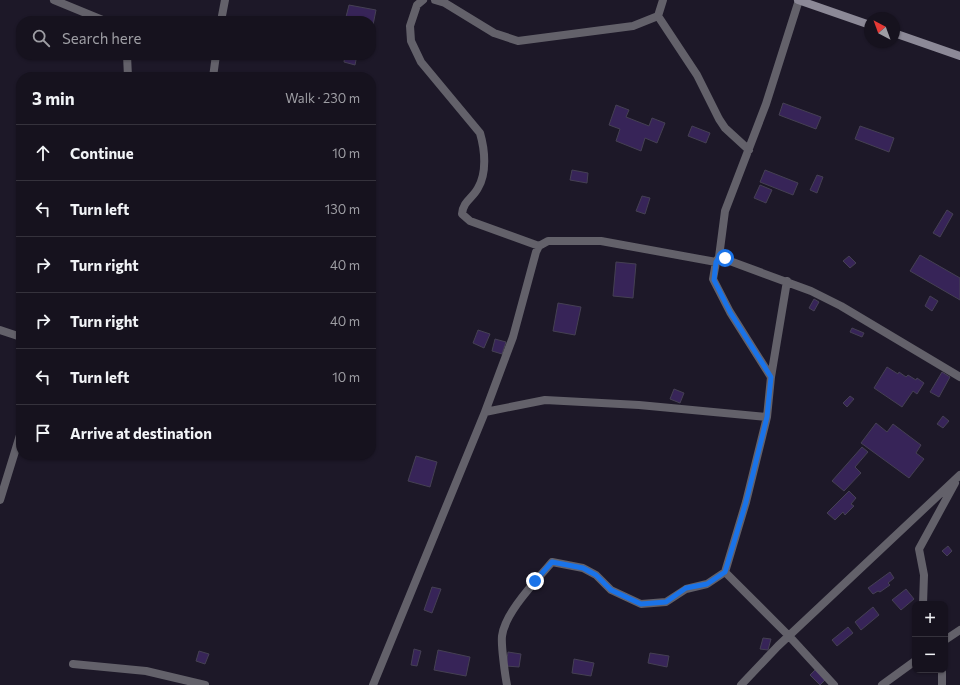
<!DOCTYPE html>
<html lang="en">
<head>
<meta charset="utf-8">
<style>
	:root { --surface:#16121e; --page:#23202b; --text:#f1f3f6; --muted:#9e9ea4; --line:#35323c }
	body { margin:0; font-family:Commissioner,sans-serif; background:var(--page); color:var(--text) }
	.controls { position:absolute; right:12px; bottom:12px; display:grid; overflow:hidden; border-radius:8px; box-shadow:0 1px 3px #0004 }
	.controls button { width:36px; height:36px; display:grid; place-items:center; padding:0; border:0; border-bottom:1px solid var(--line); background:var(--surface); color:var(--text); font:20px sans-serif }
	.compass { position:absolute; left:864px; top:12px; width:36px; height:36px; border-radius:50%; background:var(--surface); box-shadow:0 1px 3px #0004; rotate:319deg }
	.stop { position:absolute; width:12px; height:12px; margin:-9px; border:3px solid #1a73e8; border-radius:50%; background:#fff }
	.stop.end { background:#1a73e8; border-color:#fff; box-shadow:0 1px 4px #0008 }
	.list { margin:0; padding:0; list-style:none }
	h2 { display:flex; justify-content:space-between; align-items:center; height:52px; margin:0; padding:0 16px; font-size:17px }
	h2 small { font-size:13px; font-weight:400; color:var(--muted) }
	.list li { display:grid; grid-template-columns:26px 1fr auto; gap:12px; align-items:center; box-sizing:border-box; height:56px; padding:0 16px; border-top:1px solid var(--line) }
	.list b { display:block; font-size:15px; white-space:nowrap }
	.list em { font-size:13px; font-style:normal; color:var(--muted) }
	.icon { flex:none; width:22px; height:22px; fill:none; stroke:currentColor; stroke-width:2; stroke-linecap:round; stroke-linejoin:round }
	.map { position:relative; flex:none; width:960px; height:685px; overflow:hidden }
	.search { position:absolute; background:var(--surface); box-shadow:0 1px 3px #0004; left:16px; top:16px; width:360px; height:44px; display:flex; align-items:center; gap:10px; box-sizing:border-box; padding:0 14px; border-radius:16px; color:var(--muted); font-size:15px }
	.panel { position:absolute; background:var(--surface); box-shadow:0 1px 3px #0004; left:16px; top:72px; width:360px; height:388px; border-radius:16px }
	.map>svg:first-child { display:block }
	.building { fill:#372458; stroke:#454053 }
	.lines { fill:none; stroke-linecap:round; stroke-linejoin:round }
	.minor { stroke:#63616a; stroke-width:8 }
	.secondary { stroke:#8c8997; stroke-width:8 }
	.route { stroke:#1a73e8; stroke-width:5 }
</style>
</head>
<body>
<div class="map">
<svg width="960" height="685" viewBox="0 0 960 685">
	<rect width="100%" height="100%" fill="#1d1828"/>
	<!-- building -->
	<path class="building" d="M349 5 376 10 371 35V21H345Z
		M345 55H357L355 65 344 62Z
		M783 103 821 117 816 129 779 115Z
		M616 105 629 110 626 117 649 126 652 118 665 123 657 143 645 138 641 151 616 141 620 129 609 125Z
		M692 126 710 133 706 143 688 136Z
		M860 126 894 138 889 152 855 139Z
		M572 170 588 173 587 183 570 180Z
		M765 170 798 183 793 195 760 182Z
		M817 175 823 177 817 193 810 190Z
		M760 185 772 190 766 203 754 198Z
		M642 196 650 198 645 214 636 211Z
		M947 210 953 214 940 237 933 233Z
		M920 255 960 278V300L910 271Z
		M849 256 856 263 850 268 843 261Z
		M616 262 636 264 633 298 613 296Z
		M930 296 938 301 932 311 925 306Z
		M814 299 819 302 814 311 809 308Z
		M558 303 581 307 575 335 553 331Z
		M852 328 864 333 862 337 850 332Z
		M478 330 490 334 484 348 473 343Z
		M495 339 506 342 502 354 492 351Z
		M887 367 898 374 899 372 906 377 908 375 916 380 917 378 924 383 917 394 913 391 902 407 874 388Z
		M942 372 950 377 939 397 930 392Z
		M674 389 684 393 680 403 670 399Z
		M850 396 854 399 847 407 843 403Z
		M943 416 949 421 943 428 937 424Z
		M876 423 887 432 893 424 921 445 916 453 924 459 909 478 861 443Z
		M862 447 868 452 855 467 861 473 844 491 832 481Z
		M416 456 437 462 430 487 408 481Z
		M849 491 856 498 851 504 854 506 845 515 843 512 835 520 827 513Z
		M948 546 952 551 947 556 942 551Z
		M890 572 894 578 888 583 890 585 880 592 878 591 873 594 868 588Z
		M432 587 441 589 432 613 424 610Z
		M906 589 914 599 901 610 892 600Z
		M873 607 879 615 861 630 855 622Z
		M848 627 853 633 837 646 832 640Z
		M763 638 771 639 768 650 760 649Z
		M414 649 421 651 417 666 411 665Z
		M438 650 470 657 466 676 434 670Z
		M199 651 209 654 205 664 196 661Z
		M508 652 521 654 519 667 506 666Z
		M650 653 669 656 667 667 648 663Z
		M574 659 594 663 591 676 572 673Z
		M816 669 825 680 820 685 810 675Z"/>
	<g class="lines">
		<!-- minor -->
		<path class="minor" d="M54 0 105 21
			M423 0 417 5 410 26 411 41 421 62 480 133C485 150 487 173 478 188 473 198 463 201 462 214L470 221 539 246
			M435 0 445 3 494 33 518 41 633 26 658 16 663 0
			M658 16 697 75 719 119 725 128 749 150
			M221 21 225 0
			M127 55 128 77
			M213 77 216 55
			M719 257 811 291 841 306 960 377
			M0 330 21 337
			M771 377 787 281
			M485 412 513 337 536 252 539 246 548 241H601L716 262
			M0 500 21 432
			M725 572 789 636 834 685
			M923 604 924 575 919 549 955 483
			M945 640 960 630
			M73 664 146 671 205 685
			M942 670V685
			M373 685 485 412 545 400 639 405 767 417
			M507 685C505 675 501 645 502 636 505 612 537 580 552 562L583 568 596 575 611 590 641 604 666 602 686 589 707 584 725 572 746 502 767 417 771 377 730 312 713 279 716 262 719 257 725 211 766 104 799 0
			M741 685 778 646 960 475
			M882 685 915 661"/>
		<!-- secondary -->
		<path class="secondary" d="M798 0 870 25
			M894 33 960 56"/>
	</g>
	<g class="lines">
		<!-- route -->
		<path class="route" d="M535 581 552 562 583 568 596 575 611 590 641 604 666 602 686 588 707 584 725 572 746 502 767 417 771 377 730 312 714 280 716 262 719 257 725 258"/>
	</g>
</svg>
<div class="controls">
<button>+</button>
<button>−</button>
</div>
<svg class="compass" viewBox="-18 -18 36 36"><path d="M0-13l5 13h-10z" fill="#e53935"/><path d="M0 13l5-13h-10z" fill="#9e9ea4"/></svg>
<div class="stop" style="left:725px;top:258px"></div>
<div class="stop end" style="left:535px;top:581px"></div>
<div class="search"><svg class="icon" aria-label="search" viewBox="0 0 24 24"><circle cx="10" cy="10" r="6"/><path d="M15 15l6 6"/></svg>Search here</div>
<section class="panel">
<h2>3 min<small>Walk · 230 m</small></h2>
<ul class="list">
<li><svg class="icon" aria-label="ahead" viewBox="0 0 24 24"><path d="M12 20V5M6 11l6-6 6 6"/></svg><div><b>Continue</b></div><em>10 m</em></li>
<li><svg class="icon" aria-label="left" viewBox="0 0 24 24"><path d="M17 20v-9H6M10 6l-5 5 5 5"/></svg><div><b>Turn left</b></div><em>130 m</em></li>
<li><svg class="icon" aria-label="right" viewBox="0 0 24 24"><path d="M7 20v-9h11M14 6l5 5-5 5"/></svg><div><b>Turn right</b></div><em>40 m</em></li>
<li><svg class="icon" aria-label="right" viewBox="0 0 24 24"><path d="M7 20v-9h11M14 6l5 5-5 5"/></svg><div><b>Turn right</b></div><em>40 m</em></li>
<li><svg class="icon" aria-label="left" viewBox="0 0 24 24"><path d="M17 20v-9H6M10 6l-5 5 5 5"/></svg><div><b>Turn left</b></div><em>10 m</em></li>
<li><svg class="icon" aria-label="arrive" viewBox="0 0 24 24"><path d="M6 21V4h12l-3 4 3 4H6"/></svg><div><b>Arrive at destination</b></div></li>
</ul>
</section>
</div>
</body>
</html>
